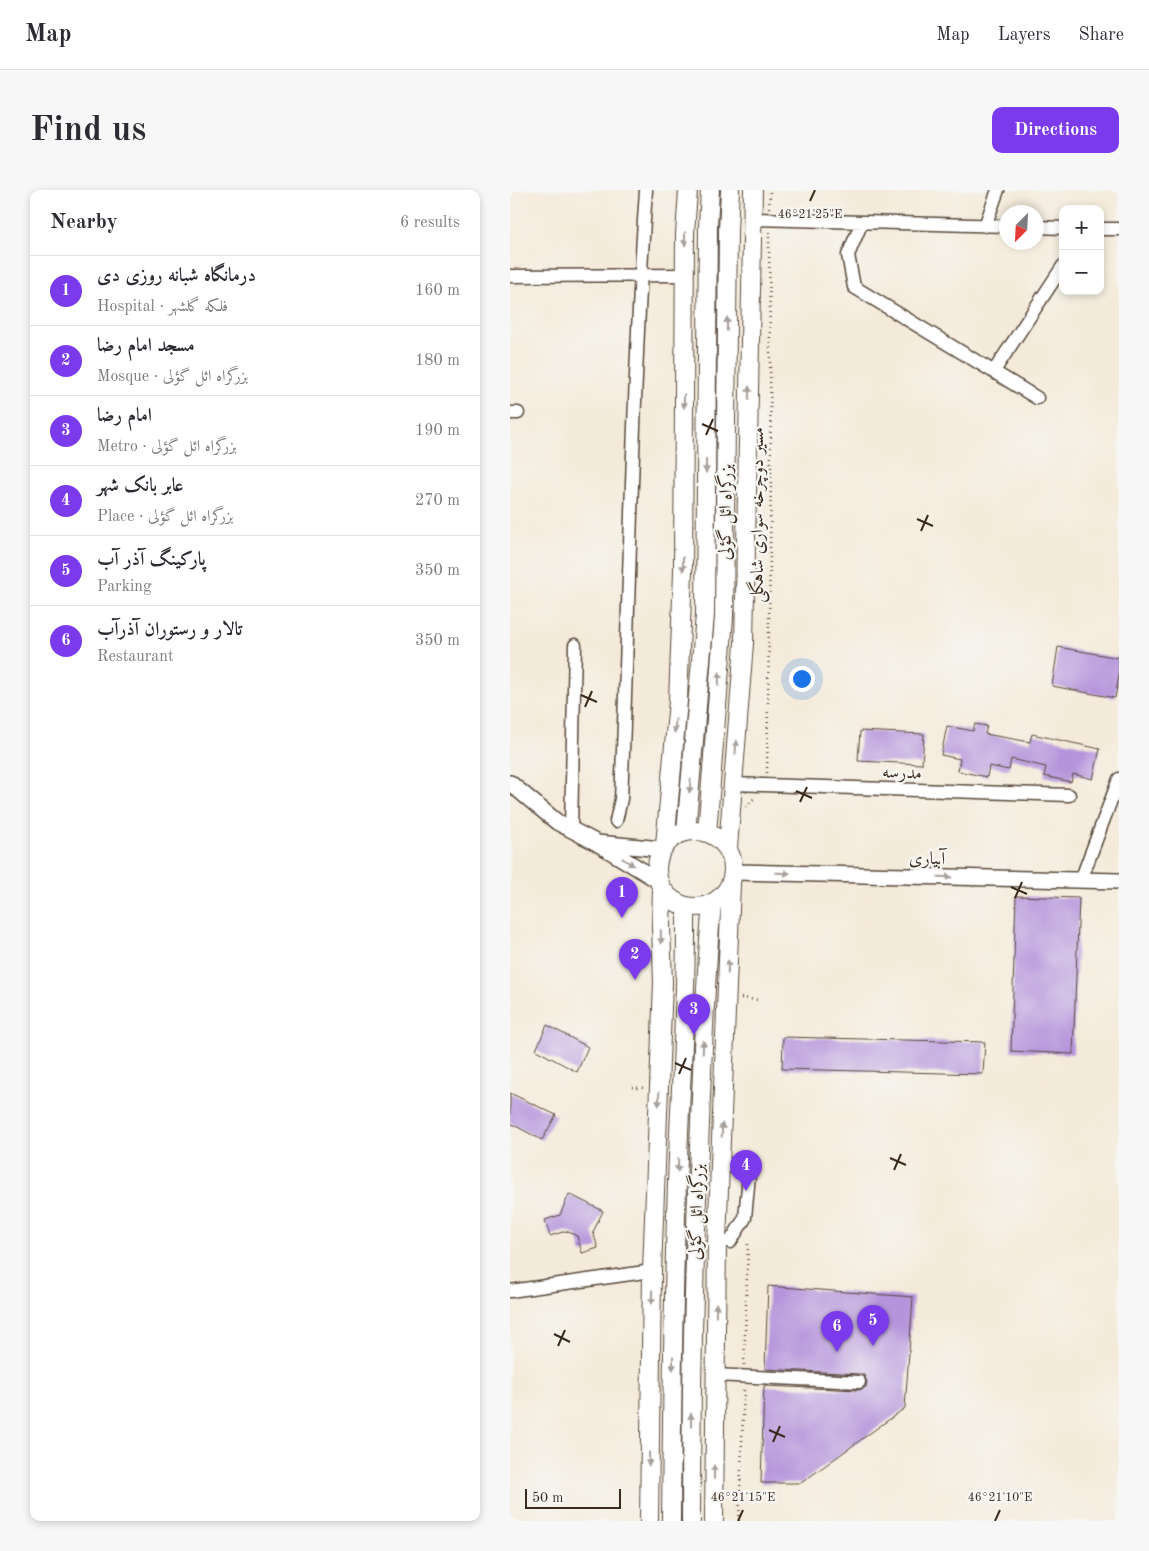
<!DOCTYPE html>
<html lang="en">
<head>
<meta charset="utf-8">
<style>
	:root { --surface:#fff; --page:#f7f7f7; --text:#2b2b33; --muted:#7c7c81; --line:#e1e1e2; --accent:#7c3aed }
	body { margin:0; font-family:"Old Standard TT",Amiri,serif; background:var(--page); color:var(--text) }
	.controls { position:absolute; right:15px; top:15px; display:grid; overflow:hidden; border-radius:10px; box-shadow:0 2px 8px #0003 }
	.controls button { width:45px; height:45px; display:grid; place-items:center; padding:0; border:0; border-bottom:1px solid var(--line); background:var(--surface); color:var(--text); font:25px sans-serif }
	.compass { position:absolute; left:489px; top:15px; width:45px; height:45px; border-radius:50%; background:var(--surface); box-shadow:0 2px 8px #0003; rotate:204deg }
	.scale { position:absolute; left:15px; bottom:12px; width:96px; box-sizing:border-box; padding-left:5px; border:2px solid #3b2a1e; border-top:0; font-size:14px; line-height:18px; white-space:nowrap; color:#3b2a1e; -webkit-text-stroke:4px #f6f6f2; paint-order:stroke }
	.you { position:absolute; left:291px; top:488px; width:18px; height:18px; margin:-12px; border:4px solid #fff; border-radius:50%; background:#1a73e8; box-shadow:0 0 0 8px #1a73e833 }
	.badge { display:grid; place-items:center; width:32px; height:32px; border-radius:50%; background:var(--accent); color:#fff; font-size:16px; font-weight:700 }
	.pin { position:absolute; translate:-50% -41px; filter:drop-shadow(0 1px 2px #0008) }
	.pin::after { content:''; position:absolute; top:26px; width:18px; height:15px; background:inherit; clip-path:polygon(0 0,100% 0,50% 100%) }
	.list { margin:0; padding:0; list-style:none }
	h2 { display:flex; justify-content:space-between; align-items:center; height:65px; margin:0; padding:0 20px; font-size:21px }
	h2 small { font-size:16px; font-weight:400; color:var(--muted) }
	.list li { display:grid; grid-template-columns:32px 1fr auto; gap:15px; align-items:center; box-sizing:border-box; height:70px; padding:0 20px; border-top:1px solid var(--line) }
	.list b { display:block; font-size:19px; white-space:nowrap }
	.list p { margin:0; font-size:16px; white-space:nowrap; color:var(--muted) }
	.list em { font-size:16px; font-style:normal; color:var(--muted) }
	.map { position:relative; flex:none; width:609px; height:1331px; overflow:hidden; border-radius:10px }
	header { display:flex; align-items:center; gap:30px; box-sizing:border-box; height:70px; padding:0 25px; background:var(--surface); border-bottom:1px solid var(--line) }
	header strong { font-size:24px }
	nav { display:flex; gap:28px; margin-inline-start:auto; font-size:18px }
	.intro { display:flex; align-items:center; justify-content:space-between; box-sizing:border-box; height:120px; padding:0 30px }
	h1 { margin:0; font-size:35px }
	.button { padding:12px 22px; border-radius:10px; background:var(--accent); color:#fff; font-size:18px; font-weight:700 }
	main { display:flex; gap:30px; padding:0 30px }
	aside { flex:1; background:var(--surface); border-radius:10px; box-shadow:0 2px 8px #0003 }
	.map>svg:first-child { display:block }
	.building { fill:#b594db }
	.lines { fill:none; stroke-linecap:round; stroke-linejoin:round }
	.minor-casing { stroke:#57473a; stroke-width:15 }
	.major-casing { stroke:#57473a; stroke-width:18 }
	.highway-casing { stroke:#57473a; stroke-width:20 }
	.path { stroke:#57473a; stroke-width:2.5; stroke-dasharray:1 4; stroke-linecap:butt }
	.minor { stroke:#fff; stroke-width:12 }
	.major { stroke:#fff; stroke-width:15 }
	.highway { stroke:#fff; stroke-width:18 }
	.oneway { fill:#a79f9a }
	.ticks { fill:none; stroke:#3b2a1e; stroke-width:2 }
	.labels { text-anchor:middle; stroke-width:4.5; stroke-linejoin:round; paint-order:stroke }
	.street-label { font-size:18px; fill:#3b2a1e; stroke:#f6f6f2 }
	.ticks-label { font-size:12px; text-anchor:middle; fill:#3b2a1e; stroke:#f6f6f2; stroke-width:4.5; stroke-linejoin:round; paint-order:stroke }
</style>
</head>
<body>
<header>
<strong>Map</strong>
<nav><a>Map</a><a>Layers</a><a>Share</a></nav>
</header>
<div class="intro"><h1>Find us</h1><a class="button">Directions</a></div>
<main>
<aside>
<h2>Nearby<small>6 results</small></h2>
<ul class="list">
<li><span class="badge">1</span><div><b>درمانگاه شبانه روزی دی</b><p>Hospital · فلکه گلشهر</p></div><em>160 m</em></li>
<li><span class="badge">2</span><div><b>مسجد امام رضا</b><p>Mosque · بزرگراه ائل گؤلی</p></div><em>180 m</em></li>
<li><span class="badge">3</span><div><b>امام رضا</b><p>Metro · بزرگراه ائل گؤلی</p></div><em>190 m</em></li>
<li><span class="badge">4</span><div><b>عابر بانک شهر</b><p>Place · بزرگراه ائل گؤلی</p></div><em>270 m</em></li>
<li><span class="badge">5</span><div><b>پارکینگ آذر آب</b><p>Parking</p></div><em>350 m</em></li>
<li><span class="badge">6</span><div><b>تالار و رستوران آذرآب</b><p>Restaurant</p></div><em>350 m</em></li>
</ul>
</aside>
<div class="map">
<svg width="609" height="1331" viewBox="0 0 609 1331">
	<rect width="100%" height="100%" fill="#f6f6f2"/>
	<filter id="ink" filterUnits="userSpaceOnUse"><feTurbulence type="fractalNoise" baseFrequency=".02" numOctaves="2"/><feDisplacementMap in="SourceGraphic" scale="10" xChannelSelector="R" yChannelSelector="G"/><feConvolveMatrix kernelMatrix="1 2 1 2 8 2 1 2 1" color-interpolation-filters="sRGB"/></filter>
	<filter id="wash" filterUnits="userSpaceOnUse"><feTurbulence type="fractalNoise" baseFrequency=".0096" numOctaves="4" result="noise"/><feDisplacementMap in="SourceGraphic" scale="20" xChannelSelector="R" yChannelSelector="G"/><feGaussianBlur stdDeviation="1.12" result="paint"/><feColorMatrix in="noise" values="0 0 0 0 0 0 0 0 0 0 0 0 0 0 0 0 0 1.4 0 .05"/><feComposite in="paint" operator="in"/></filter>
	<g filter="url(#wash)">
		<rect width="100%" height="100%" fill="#f4ead9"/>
		<g id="blocks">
			<!-- building -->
			<path class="building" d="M548 457 609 468V486L605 508 542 496Z
				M465 534 477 536 475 544 520 552 522 544 590 559 583 589 563 584 561 592 534 586 536 577 501 569 499 580 479 576 477 587 448 581 450 569 431 565 437 536 463 541Z
				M350 541 414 544 412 574 348 571Z
				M506 706 569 708 563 864 501 861Z
				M37 835 78 857 67 882 26 860Z
				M273 847 475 852 473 884 272 879Z
				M0 903 46 925 32 950 0 933Z
				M59 1004 93 1021 83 1042 88 1058 72 1063 67 1046 56 1041 40 1046 35 1030 50 1025Z
				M258 1096 403 1107 395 1218 291 1293H251L254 1196 349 1200 356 1197 357 1192 354 1185 349 1184 255 1179Z"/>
		</g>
	</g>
	<g filter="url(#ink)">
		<use href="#blocks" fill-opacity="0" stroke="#57473a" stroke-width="1"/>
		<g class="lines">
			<!-- minor casing -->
			<g class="minor-casing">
				<path id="minor" d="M242 29 497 36
					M352 32 338 65 344 97 527 208
					M475 36 488 0
					M526 37 553 38
					M590 39H609
					M0 86 175 85
					M484 181 553 76
					M0 223H8
					M223 594 559 605
					M106 631 111 609C120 406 122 203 136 0
					M61 639 65 455
					M571 690 609 589
					M210 970 239 985 235 1028 220 1052
					M0 1101 142 1081
					M205 1185 349 1192"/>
			</g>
			<!-- major casing -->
			<g class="major-casing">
				<path id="major" d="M0 593 47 632 87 653
					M224 682 609 691
					M149 691 87 653 152 659"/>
			</g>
			<!-- highway casing -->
			<g class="highway-casing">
				<path id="highway" d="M147 679a38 38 0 1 1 76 0a38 38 0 1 1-76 0Z
					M176 642 195 425 198 36 200 0
					M197 643 214 427 218 40 220 0
					M155 655 168 511 173 382 175 44 178 0
					M218 658 234 453 243 0
					M139 1331 142 1081 153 792 151 737 152 698
					M161 1331C162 1218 163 1106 167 994 170 901 177 809 176 717
					M181 1331C181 1198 184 1066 190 933 193 860 195 787 202 714
					M204 1331 207 1051 221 694"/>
			</g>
			<!-- path -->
			<path class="path" d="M259 18 260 0
				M257 583 261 287 259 41
				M236 617 246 606
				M231 808 248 810
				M122 897 135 898
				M234 1175 238 1053
				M229 1331 234 1198"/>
			<!-- minor -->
			<use href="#minor" class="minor"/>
			<!-- major -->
			<use href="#major" class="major"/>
			<!-- highway -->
			<use href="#highway" class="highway"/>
		</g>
		<!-- one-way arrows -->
		<defs><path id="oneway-solid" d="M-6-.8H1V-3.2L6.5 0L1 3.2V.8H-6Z" transform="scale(1.25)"/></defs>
		<g class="oneway">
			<use href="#oneway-solid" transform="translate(175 49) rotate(91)"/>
			<use href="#oneway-solid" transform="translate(217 134) rotate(-89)"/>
			<use href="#oneway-solid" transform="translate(239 203) rotate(-89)"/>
			<use href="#oneway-solid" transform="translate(174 211) rotate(90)"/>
			<use href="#oneway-solid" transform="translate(196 276) rotate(90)"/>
			<use href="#oneway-solid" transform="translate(173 374) rotate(90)"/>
			<use href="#oneway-solid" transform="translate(209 489) rotate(-86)"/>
			<use href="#oneway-solid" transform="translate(165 536) rotate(95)"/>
			<use href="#oneway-solid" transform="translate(226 557) rotate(-85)"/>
			<use href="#oneway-solid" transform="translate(180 596) rotate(95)"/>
			<use href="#oneway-solid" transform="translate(118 672) rotate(32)"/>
			<use href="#oneway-solid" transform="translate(273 683) rotate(1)"/>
			<use href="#oneway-solid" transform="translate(435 687) rotate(1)"/>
			<use href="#oneway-solid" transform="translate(151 747) rotate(88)"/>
			<use href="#oneway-solid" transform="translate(218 777) rotate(-88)"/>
			<use href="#oneway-solid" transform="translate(193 857) rotate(-88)"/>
			<use href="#oneway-solid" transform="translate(149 909) rotate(92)"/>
			<use href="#oneway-solid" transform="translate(212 940) rotate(-88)"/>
			<use href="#oneway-solid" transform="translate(168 975) rotate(92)"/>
			<use href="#oneway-solid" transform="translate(142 1107) rotate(91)"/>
			<use href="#oneway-solid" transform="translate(206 1120) rotate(-89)"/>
			<use href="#oneway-solid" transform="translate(163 1173) rotate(90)"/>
			<use href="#oneway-solid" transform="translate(181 1230) rotate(-90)"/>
			<use href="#oneway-solid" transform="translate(139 1269) rotate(91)"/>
			<use href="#oneway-solid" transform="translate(204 1282) rotate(-90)"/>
		</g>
	</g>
	<!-- ticks -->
	<path class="ticks" d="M300 11 305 0M192 234 208 241M196 245 203 229M407 329 423 336M411 341 418 325M71 505 87 512M75 517 82 501M286 601 302 608M290 612 297 597M501 697 517 704M505 708 512 692M165 873 181 880M169 884 176 868M380 968 396 975M384 980 391 964M44 1144 60 1152M48 1156 55 1140M259 1240 275 1247M263 1252 270 1236M228 1331 233 1320M485 1331 490 1320"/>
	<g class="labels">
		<!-- street labels -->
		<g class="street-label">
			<text transform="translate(215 322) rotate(-89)" y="6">بزرگراه ائل گؤلی</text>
			<text transform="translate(247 325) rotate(-90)" y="6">مسیر دوچرخه سواری شاهگلی</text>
			<text transform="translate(392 582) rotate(2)" y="6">مدرسه</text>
			<text transform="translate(417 668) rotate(1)" y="6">آبیاری</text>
			<text transform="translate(186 1022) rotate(-88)" y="6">بزرگراه ائل گؤلی</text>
		</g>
	</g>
	<g class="ticks-label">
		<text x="300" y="28">46°21'25"E</text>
		<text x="233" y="1311">46°21'15"E</text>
		<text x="490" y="1311">46°21'10"E</text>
	</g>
</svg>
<div class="controls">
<button>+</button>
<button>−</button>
</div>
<svg class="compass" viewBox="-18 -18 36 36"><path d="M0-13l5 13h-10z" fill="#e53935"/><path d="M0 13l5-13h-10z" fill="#7c7c81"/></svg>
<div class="scale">50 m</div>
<div class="you"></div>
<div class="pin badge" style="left:112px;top:728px">1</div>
<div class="pin badge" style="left:125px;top:790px">2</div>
<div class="pin badge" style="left:184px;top:845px">3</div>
<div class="pin badge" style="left:236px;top:1001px">4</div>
<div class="pin badge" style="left:363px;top:1156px">5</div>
<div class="pin badge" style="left:327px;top:1162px">6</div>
</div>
</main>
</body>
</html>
